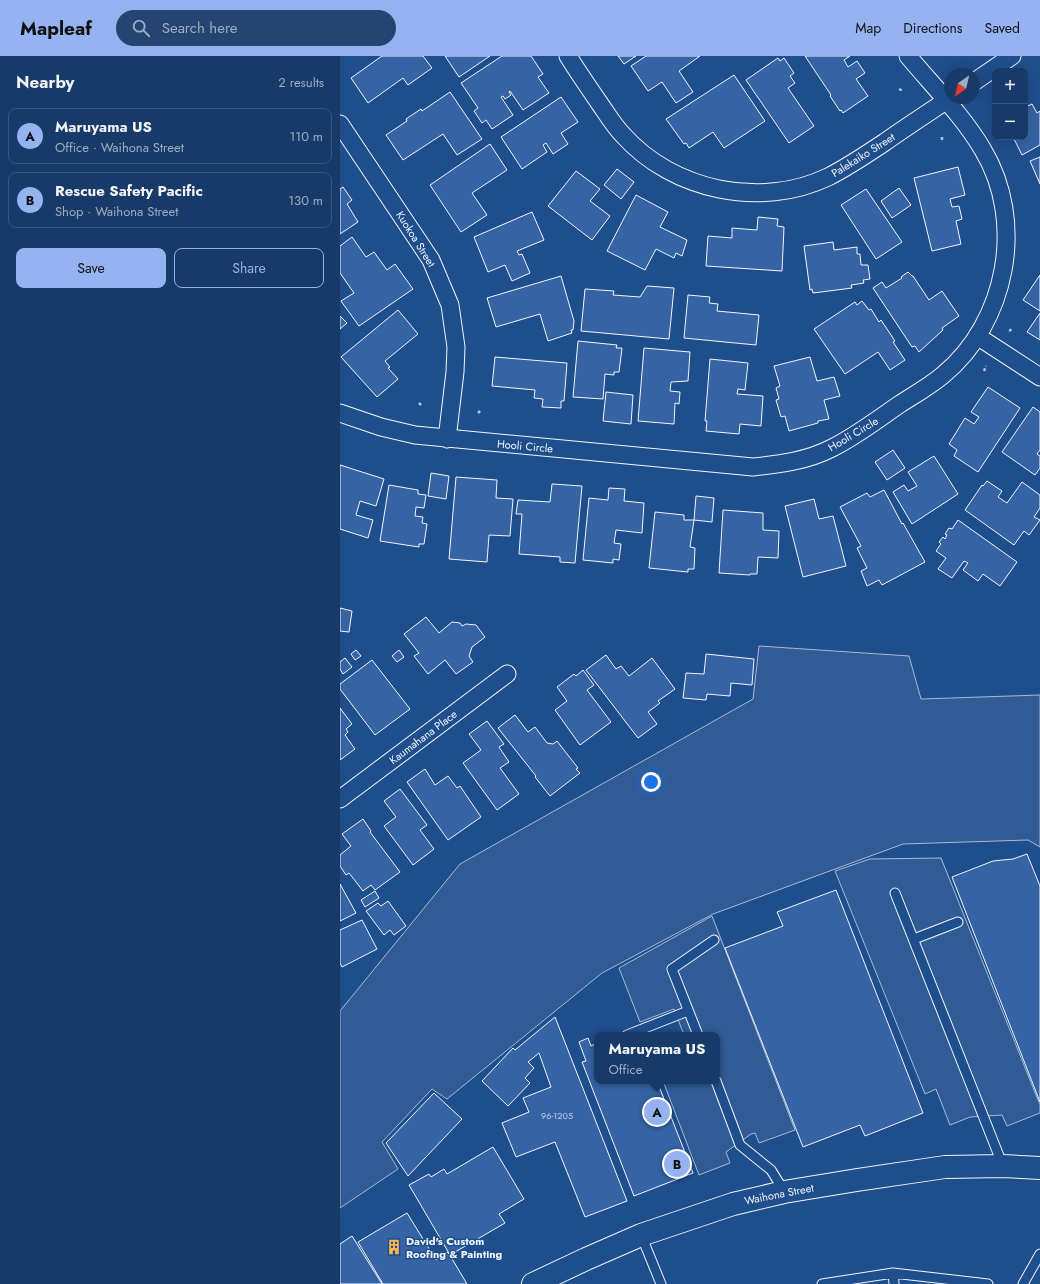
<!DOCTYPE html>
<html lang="en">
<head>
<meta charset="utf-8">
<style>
	:root { --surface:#173a69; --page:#244571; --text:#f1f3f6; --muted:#9eadc0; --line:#36547d; --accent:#95b2f1 }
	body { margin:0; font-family:Jost,sans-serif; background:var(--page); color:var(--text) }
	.controls { position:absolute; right:12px; top:12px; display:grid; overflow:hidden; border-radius:8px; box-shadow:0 4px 16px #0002 }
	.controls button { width:36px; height:36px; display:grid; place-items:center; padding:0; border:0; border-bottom:1px solid var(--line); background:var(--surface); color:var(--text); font:20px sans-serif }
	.compass { position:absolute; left:604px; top:12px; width:36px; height:36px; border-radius:50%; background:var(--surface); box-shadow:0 4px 16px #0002; rotate:214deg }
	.you { position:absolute; left:311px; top:726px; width:14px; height:14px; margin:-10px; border:3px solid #fff; border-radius:50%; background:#1a73e8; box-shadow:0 0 0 6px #1a73e833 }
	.badge { display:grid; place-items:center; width:26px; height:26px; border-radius:50%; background:var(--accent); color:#111; font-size:13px; font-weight:700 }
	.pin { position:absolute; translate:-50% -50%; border:2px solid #fff; box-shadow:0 1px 4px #0006 }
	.popup { position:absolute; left:254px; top:976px; width:126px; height:52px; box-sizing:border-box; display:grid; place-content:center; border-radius:8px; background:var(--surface); filter:drop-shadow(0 1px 3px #0005); font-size:13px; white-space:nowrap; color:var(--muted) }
	.popup b { font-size:15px; color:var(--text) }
	.popup::after { content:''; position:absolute; left:50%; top:100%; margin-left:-8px; border:8px solid transparent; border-top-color:var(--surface) }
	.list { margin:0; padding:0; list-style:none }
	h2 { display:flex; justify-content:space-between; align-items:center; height:52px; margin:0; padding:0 16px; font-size:17px }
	h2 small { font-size:13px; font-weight:400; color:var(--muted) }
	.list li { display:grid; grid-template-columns:26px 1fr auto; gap:12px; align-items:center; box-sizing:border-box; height:56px; margin:0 8px 8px; padding:0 8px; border:1px solid var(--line); border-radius:8px }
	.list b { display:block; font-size:15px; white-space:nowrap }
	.list p { margin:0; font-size:13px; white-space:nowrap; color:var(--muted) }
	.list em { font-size:13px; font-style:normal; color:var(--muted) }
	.actions { display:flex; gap:8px; padding:12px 16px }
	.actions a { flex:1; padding:9px 0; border:1px solid var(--accent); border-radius:8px; text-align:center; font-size:14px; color:var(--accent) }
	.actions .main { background:var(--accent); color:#111 }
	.icon { flex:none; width:22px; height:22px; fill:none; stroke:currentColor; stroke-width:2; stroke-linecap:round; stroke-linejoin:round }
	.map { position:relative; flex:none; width:700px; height:1228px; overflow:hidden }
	header { display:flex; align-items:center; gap:24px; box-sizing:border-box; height:56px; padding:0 20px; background:var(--accent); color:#111 }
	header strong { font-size:19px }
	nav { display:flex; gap:22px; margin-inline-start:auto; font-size:14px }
	.search { width:280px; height:36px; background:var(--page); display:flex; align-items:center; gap:10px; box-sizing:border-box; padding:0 14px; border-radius:22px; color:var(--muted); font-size:15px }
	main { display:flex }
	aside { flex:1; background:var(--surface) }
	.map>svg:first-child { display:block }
	.built { fill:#305b95; stroke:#a8bbd7 }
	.building { fill:#3563a3; stroke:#f2f6ff }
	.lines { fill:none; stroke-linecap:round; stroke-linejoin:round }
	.lane-casing { stroke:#f2f6ff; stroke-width:11 }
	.street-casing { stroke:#f2f6ff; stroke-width:19 }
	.secondary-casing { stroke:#f2f6ff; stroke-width:24 }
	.path { stroke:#b3c4dc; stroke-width:2.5; stroke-dasharray:3 2; stroke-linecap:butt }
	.lane { stroke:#1f4e8c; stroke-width:9 }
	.street { stroke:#1f4e8c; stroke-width:17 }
	.secondary { stroke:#1f4e8c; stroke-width:22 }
	.labels { text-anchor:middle; stroke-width:3; stroke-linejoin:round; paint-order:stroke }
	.number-label { font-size:9px; fill:#c3d1e8 }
	.street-label { font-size:11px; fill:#f2f6ff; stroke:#1f4e8c }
	.poi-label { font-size:11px; font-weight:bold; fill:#f2f6ff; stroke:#1f4e8c; text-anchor:start }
</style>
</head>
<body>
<header>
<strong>Mapleaf</strong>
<div class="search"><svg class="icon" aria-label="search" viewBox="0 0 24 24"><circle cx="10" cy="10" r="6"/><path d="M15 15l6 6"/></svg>Search here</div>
<nav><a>Map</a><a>Directions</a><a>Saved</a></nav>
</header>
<main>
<aside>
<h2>Nearby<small>2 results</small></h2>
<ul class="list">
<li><span class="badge">A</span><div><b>Maruyama US</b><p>Office · Waihona Street</p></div><em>110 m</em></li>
<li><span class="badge">B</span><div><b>Rescue Safety Pacific</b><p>Shop · Waihona Street</p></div><em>130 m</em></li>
</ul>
<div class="actions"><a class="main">Save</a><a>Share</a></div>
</aside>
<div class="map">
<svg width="700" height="1228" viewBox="0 0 700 1228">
	<rect width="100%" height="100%" fill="#1f4e8c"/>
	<!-- built -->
	<path class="built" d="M419 590 569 600 581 643 700 639V791L688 784 563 788 373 858 262 917 107 1043 92 1033 42 1086 58 1113 0 1152V955L120 808 413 643Z
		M601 802 700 1049V1057L667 1070 662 1059 630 1061 610 1069 596 1033 585 1038 495 815 530 803Z
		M372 860 455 1074 419 1087 415 1077 411 1078 386 1096 390 1107 359 1119 323 1025H377V979H344L334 953 300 966 279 912Z"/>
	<!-- building -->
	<path class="building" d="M42 0H83L92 12 68 29 63 22 28 47 11 22Z
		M105 0H150L119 21Z
		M162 0H191L203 18 198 21 209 37 183 54 170 35 169 36 171 39 165 43 163 40 161 41 173 59 152 73 146 64 142 67 134 55 138 52 121 27Z
		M278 0H296L284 8Z
		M306 0H360L339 15 353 36 336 47 322 26 308 35 291 10Z
		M465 0H510L504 4 508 11 517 5 525 17 516 23 528 40 503 57 501 54 500 55 490 40 491 39Z
		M438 2 440 5 444 2 454 17 450 20 455 27 448 32 474 70 449 87 406 24Z
		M394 19 425 65 384 92 373 76 349 92 346 87 344 88 326 63Z
		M110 36 142 83 117 99 103 78 63 104 46 79 67 65 66 63 81 53 82 55Z
		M221 41 238 66 221 77 228 88 213 98 206 87 203 89 207 96 182 113 161 81Z
		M692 48 697 57 700 55V89L682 99 673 81H685V51Z
		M150 88 167 114 132 137 147 159 121 176 90 129Z
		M700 101V128L690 105Z
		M618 111 625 139 610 143 612 151 619 150 622 163 616 165 621 188 592 195 574 122Z
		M277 113 294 126 281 143 264 129Z
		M236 115 260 133 250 145 270 160 252 184 208 150Z
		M3 131 12 144 7 148 18 166 0 178V133Z
		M559 132 571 149 552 162 541 145Z
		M526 133 562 186 536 203 501 149Z
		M296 139 328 156 320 171 347 184 342 200 336 197 334 202 316 193 305 214 267 195Z
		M192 156 204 184 177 195 179 199 182 198 190 217 172 225 165 209 148 216 134 181Z
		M418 161 438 163 437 170 444 171 442 215 366 210 368 180 392 182V172L417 174Z
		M12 181 26 201 34 196 47 214 55 208 73 233 19 270 1 245 14 237 0 217V190Z
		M493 186 494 194 517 191V198H520L521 209H528L530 223 523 224 524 227 511 229 512 232 473 237 472 233 470 234 464 190Z
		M568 216 572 220H573L589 244 602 235 619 260 602 272 603 274 579 296 575 290 572 291 533 232 542 226 546 232 562 222 561 221Z
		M700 219V255L683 244Z
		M221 220 234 265 233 274H231L232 277 208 285 200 258 156 271 147 242Z
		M307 230 334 232 329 283 241 275 245 233 274 235 273 239 300 241Z
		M348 239 370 241 369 247 378 248 377 255 419 259 416 289 344 282Z
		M522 245 529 254 531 253 539 266 541 264 555 285 553 286 565 304 550 314 538 296 505 318 474 273 515 246 517 249Z
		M58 254 78 278 45 305 50 311 48 312 58 323 37 341 1 301Z
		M700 257V284L687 276Z
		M0 260 7 267 0 273Z
		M238 285 277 289 276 292H282L279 316H274V319L265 318 263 343 233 341Z
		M304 292 350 296 348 325 331 326 330 335 340 336 339 348 335 347 334 368 298 365Z
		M155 301 227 307 224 345H221V352L202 351 203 343 194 342 195 334 152 330Z
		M470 301 477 325 494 321 500 340 484 344 489 363 478 365V367L449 375 445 360 441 361 436 344 439 343 436 332 440 330 434 310Z
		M370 303 408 307 405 334 398 333 397 338 423 340 421 370 400 368 399 378 366 375 367 365H365Z
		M648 331 680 352 638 416 614 400 617 394 609 388 625 362 634 368 639 361 631 356Z
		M266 336 293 339 291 368 263 365Z
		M693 351 700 356V394L697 398 700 400V412L695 419 662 396Z
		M553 394 565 412 547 424 535 406Z
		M594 400 618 438 572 468 553 436 564 429 568 435 577 430 568 416Z
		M0 409 44 423 36 450 20 445 16 459 33 464 28 482 0 473Z
		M91 417 109 420 106 443 88 440Z
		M116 421 157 424 156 442 173 443 170 480 149 479 147 506 109 503Z
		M647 425 662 435 658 441 667 447 682 426 700 439V452L694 461 700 464 689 479 684 475 674 489 625 454 642 429 643 430Z
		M212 428 242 430 235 507 220 506V501L179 498 182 458H176L178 444 210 446Z
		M49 429 78 434V438L86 439 84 452 76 451 75 460 83 461 82 467 87 468 84 488H79V491L40 485Z
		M269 432 285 433 284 445 304 447 302 477 276 474 274 487 281 488 279 504 273 503V507L243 504 249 442 268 444Z
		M544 434 562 468 563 467 585 506 542 529 539 524 527 530 521 515 527 512 517 492 521 490 500 451 527 437 530 441Z
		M356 440 374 442 372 466 354 464Z
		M474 443 479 463 493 460 506 510 463 521 445 450Z
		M383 454 423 457V474L439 475 438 502 418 501 417 518H410V519L379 517Z
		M315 456 344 459V464H354L350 491 355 492 354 513H348V516L309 512Z
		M618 464 677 506 660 530 643 518 638 525 623 514 628 507 624 505 612 522 598 513 606 502 596 495 601 488 599 486 603 481 605 483 607 479 605 478 609 472 612 473Z
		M0 552 12 555 9 576 0 575Z
		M86 561 99 577 112 566 120 567 122 570 126 568 136 569 145 581 132 591 129 600 133 606 116 618 105 604 88 618 74 600 79 597 64 578Z
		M16 594 21 600 15 604 11 598Z
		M59 594 64 601 57 606 52 600Z
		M366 598 414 603 412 629 391 627 390 640 367 638 366 644 343 642 346 617 364 618Z
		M266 599 276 613 281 610 289 620 312 602 335 633 318 645 320 647 308 656 317 668 298 682 246 614Z
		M5 602 12 611 3 618 0 613V606Z
		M32 604 70 653 35 679 0 633V628Z
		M243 614 254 629 247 634 271 666 240 689 215 654 227 645 217 631 234 618 236 620Z
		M0 652 12 668 6 673 8 676 5 679 15 693 0 704Z
		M175 659 188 676 195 671 207 687 213 688 217 685 238 712 236 713 240 717 210 740 195 721 196 720 158 672Z
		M147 665 164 688 159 691 169 706 160 712 179 738 157 754 123 707 141 694 129 678Z
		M85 713 95 729 108 720 117 732 120 730 141 761 108 784 67 726Z
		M60 733 87 769 80 774 94 793 73 809 44 770 56 761 44 745Z
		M23 763 31 775 30 776 60 816 35 834 31 829 23 835 9 817 6 819 0 810V799L11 790 2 778Z
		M687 798 700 830V1046L612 821 653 805 673 803Z
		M0 828 16 857 0 865Z
		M496 834 583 1057 525 1080 520 1069 463 1091 385 892 443 870 437 856Z
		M35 835 39 842 25 851 21 844Z
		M48 845 66 870 54 879 50 874 44 879 26 855 38 847 41 850Z
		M22 864 37 893 2 911 0 907V874Z
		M215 961 287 1145 245 1161 215 1086 176 1101 162 1067 189 1056 183 1042 211 1031 199 997 188 1006 194 1012 185 1022 190 1027 168 1050 142 1025 173 992 175 994Z
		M248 982 251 990 257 987V1025H317L353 1117 294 1140 242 1006 246 1005 239 986Z
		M94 1037 122 1063 68 1120 46 1087Z
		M153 1091 184 1143 159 1158 165 1167 110 1199 69 1129 89 1118 91 1121 104 1113 107 1118Z
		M67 1157 96 1204 108 1196 127 1228H43L18 1186Z
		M12 1180 42 1228H0V1188Z"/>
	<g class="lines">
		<!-- lane casing -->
		<g class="lane-casing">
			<path id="lane" d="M555 837 663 1110
				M574 883 618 866
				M287 979 348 955
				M358 979 332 913 374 884
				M376 1025 400 1089 431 1114 444 1135
				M301 1179 321 1228
				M482 1228 553 1217
				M554 1228 553 1217 648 1228
				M683 1228 700 1198"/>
		</g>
		<!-- street casing -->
		<g class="street-casing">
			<path id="street" d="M228 0C238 16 249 32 260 48 267 58 274 70 283 79 333 135 421 153 488 121 508 111 527 98 545 86 566 71 588 57 610 42
				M634 26 672 0
				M0 68 91 204 110 249 116 291 115 316 107 383
				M637 280 700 321
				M0 357 41 371 75 379 413 411C440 408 467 405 492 392 516 380 538 363 560 348 574 339 590 330 603 319 667 266 686 166 643 94 623 60 593 30 568 0
				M0 743 167 618"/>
		</g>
		<!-- secondary casing -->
		<g class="secondary-casing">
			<path id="secondary" d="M193 1228 246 1203 301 1179 393 1148 444 1136 517 1124 605 1111 663 1110 700 1112"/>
		</g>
		<!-- path -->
		<path class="path" d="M559 33 563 35
			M602 81V86
			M669 275 672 273
			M644 315 646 310
			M79 347 82 350
			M138 357 141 354"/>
		<!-- lane -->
		<use href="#lane" class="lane"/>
		<!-- street -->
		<use href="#street" class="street"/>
		<!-- secondary -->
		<use href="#secondary" class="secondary"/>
	</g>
	<!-- icons -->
	<defs>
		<g id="building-bare" transform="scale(1.2)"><path d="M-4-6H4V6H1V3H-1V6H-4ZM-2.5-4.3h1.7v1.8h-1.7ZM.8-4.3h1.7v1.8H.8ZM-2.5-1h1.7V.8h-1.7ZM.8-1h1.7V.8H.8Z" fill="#ffb74d" stroke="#1f4e8c" stroke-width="2.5" paint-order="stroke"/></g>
	</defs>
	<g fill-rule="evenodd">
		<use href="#building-bare" x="54" y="1191"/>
	</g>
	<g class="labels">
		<!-- number labels -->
		<g class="number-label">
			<text x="217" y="1063">96-1205</text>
		</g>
		<!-- street labels -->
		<g class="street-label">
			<text transform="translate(523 99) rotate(-32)" y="4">Palekaiko Street</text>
			<text transform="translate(76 183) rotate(58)" y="4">Kuokoa Street</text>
			<text transform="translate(513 378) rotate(-31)" y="4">Hooli Circle</text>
			<text transform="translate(185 390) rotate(5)" y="4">Hooli Circle</text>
			<text transform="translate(83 681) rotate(-37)" y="4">Kaumahana Place</text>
			<text transform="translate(439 1138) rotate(-11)" y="4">Waihona Street</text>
		</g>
		<!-- poi labels -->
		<g class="poi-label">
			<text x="66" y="1189">David's Custom<tspan x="66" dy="13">Roofing &amp; Painting</tspan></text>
		</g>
	</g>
</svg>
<div class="controls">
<button>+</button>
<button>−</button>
</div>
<svg class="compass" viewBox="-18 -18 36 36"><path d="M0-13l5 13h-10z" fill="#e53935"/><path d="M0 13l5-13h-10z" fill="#9eadc0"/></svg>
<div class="you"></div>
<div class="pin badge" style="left:317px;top:1056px">A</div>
<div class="popup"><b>Maruyama US</b>Office</div>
<div class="pin badge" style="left:337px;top:1108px">B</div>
</div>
</main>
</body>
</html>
